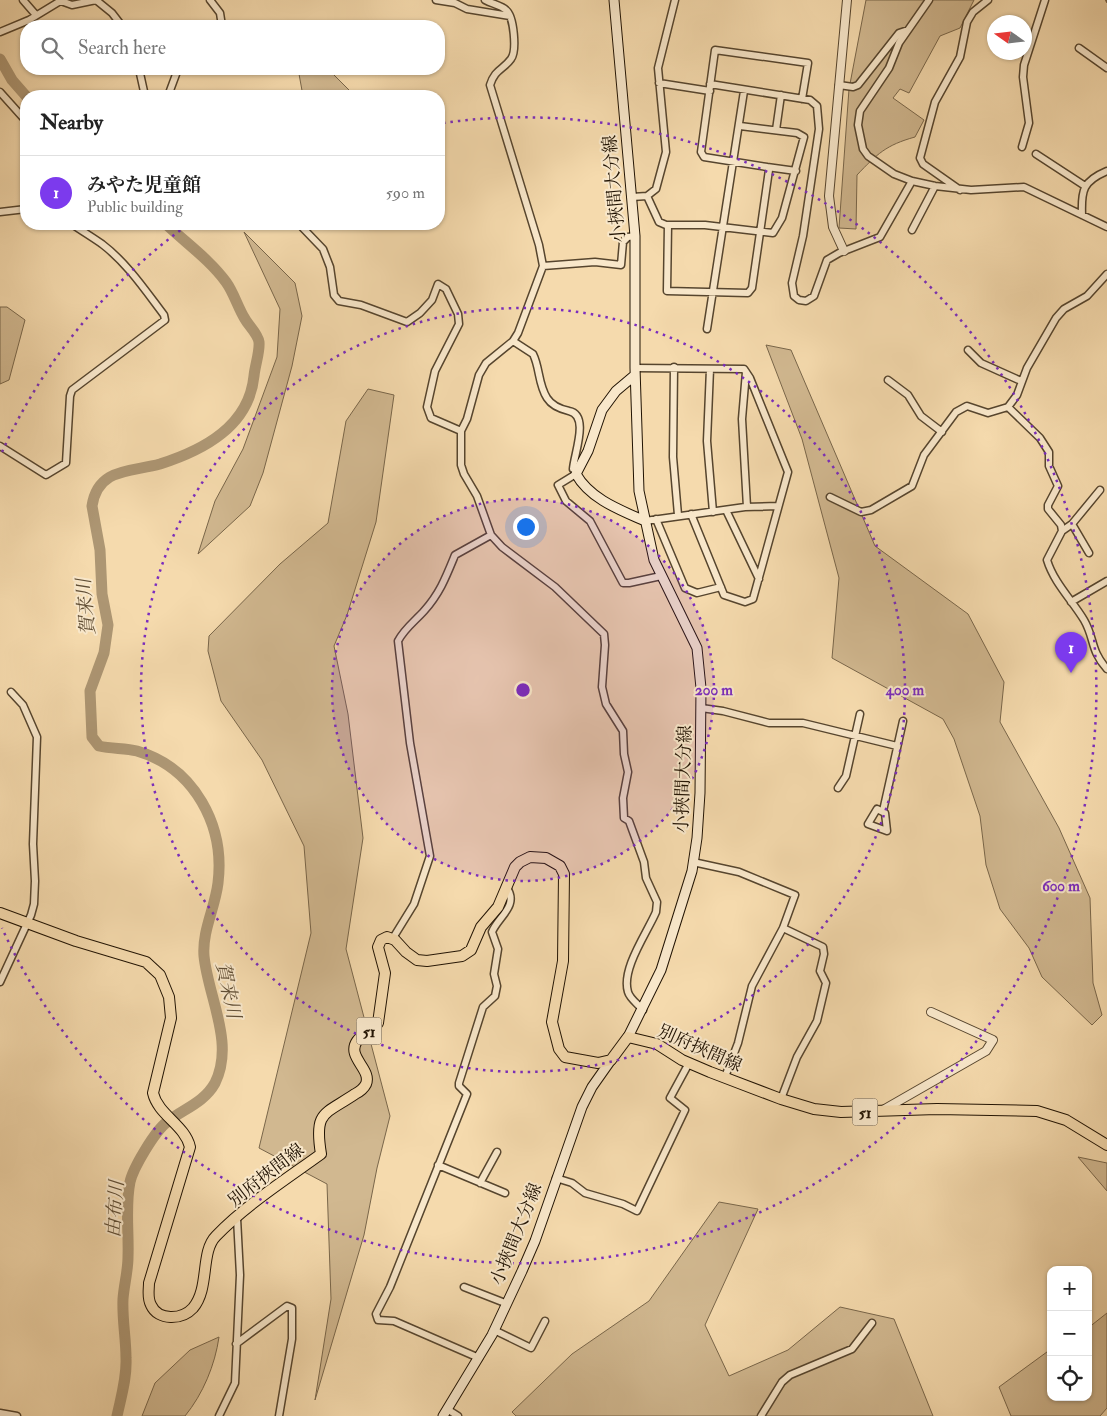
<!DOCTYPE html>
<html lang="en">
<head>
<meta charset="utf-8">
<style>
	:root { --surface:#fff; --page:#f2f2f2; --text:#222; --muted:#767676; --line:#e0e0e0; --accent:#7c3aed }
	body { margin:0; font-family:"IM FELL Double Pica","Noto Serif JP",serif; background:var(--page); color:var(--text) }
	.controls { position:absolute; right:15px; bottom:15px; display:grid; overflow:hidden; border-radius:10px; box-shadow:0 1px 4px #0004 }
	.controls button { width:45px; height:45px; display:grid; place-items:center; padding:0; border:0; border-bottom:1px solid var(--line); background:var(--surface); color:var(--text); font:25px sans-serif }
	.compass { position:absolute; left:987px; top:15px; width:45px; height:45px; border-radius:50%; background:var(--surface); box-shadow:0 1px 4px #0004; rotate:284deg }
	.you { position:absolute; left:525px; top:526px; width:18px; height:18px; margin:-12px; border:4px solid #fff; border-radius:50%; background:#1a73e8; box-shadow:0 0 0 8px #1a73e833 }
	.badge { display:grid; place-items:center; width:32px; height:32px; border-radius:50%; background:var(--accent); color:#fff; font-size:16px; font-weight:700 }
	.pin { position:absolute; translate:-50% -41px; filter:drop-shadow(0 1px 2px #0008) }
	.pin::after { content:''; position:absolute; top:26px; width:18px; height:15px; background:inherit; clip-path:polygon(0 0,100% 0,50% 100%) }
	.list { margin:0; padding:0; list-style:none }
	h2 { display:flex; justify-content:space-between; align-items:center; height:65px; margin:0; padding:0 20px; font-size:21px }
	h2 small { font-size:16px; font-weight:400; color:var(--muted) }
	.list li { display:grid; grid-template-columns:32px 1fr auto; gap:15px; align-items:center; box-sizing:border-box; height:75px; padding:0 20px; border-top:1px solid var(--line) }
	.list b { display:block; font-size:19px; white-space:nowrap }
	.list p { margin:0; font-size:16px; white-space:nowrap; color:var(--muted) }
	.list em { font-size:16px; font-style:normal; color:var(--muted) }
	.icon { flex:none; width:28px; height:28px; fill:none; stroke:currentColor; stroke-width:2; stroke-linecap:round; stroke-linejoin:round }
	.map { position:relative; flex:none; width:1107px; height:1416px; overflow:hidden }
	.search { position:absolute; background:var(--surface); box-shadow:0 1px 4px #0004; left:20px; top:20px; width:425px; height:55px; display:flex; align-items:center; gap:12px; box-sizing:border-box; padding:0 18px; border-radius:20px; color:var(--muted); font-size:19px }
	.panel { position:absolute; background:var(--surface); box-shadow:0 1px 4px #0004; left:20px; top:90px; width:425px; height:140px; border-radius:20px }
	.map>svg:first-child { display:block }
	.green { fill:#d1b890; stroke:#79664a }
	.lines { fill:none; stroke-linecap:round; stroke-linejoin:round }
	.stream { stroke:#756246; stroke-width:2 }
	.river { stroke:#ad9673; stroke-width:11 }
	.minor-casing { stroke:#56452e; stroke-width:9 }
	.tertiary-casing { stroke:#56452e; stroke-width:10 }
	.secondary-casing { stroke:#211303; stroke-width:11 }
	.primary-casing { stroke:#211303; stroke-width:12 }
	.minor { stroke:#f8e7ca; stroke-width:6 }
	.tertiary { stroke:#f8e7ca; stroke-width:8 }
	.secondary { stroke:#f8e7ca; stroke-width:9 }
	.primary { stroke:#f5daad; stroke-width:10 }
	.ring { fill:none; stroke:#7b2cbf; stroke-width:2.5; stroke-dasharray:2.5 5 }
	.labels { text-anchor:middle; stroke-width:4; stroke-linejoin:round; paint-order:stroke }
	.shield { fill:#f8e7ca; stroke:#62533f; stroke-width:1 }
	.shield-label { font-size:16px; font-weight:bold; fill:#211303 }
	.street-label { font-size:18px; fill:#211303; stroke:#f8e7ca }
	.water-label { font-size:19px; font-style:italic; fill:#604e35; stroke:#f8e7ca }
	.centre { fill:#7b2cbf; stroke:#f8e7ca; stroke-width:2.5 }
	.ring-label { font-size:15px; text-anchor:middle; font-weight:bold; fill:#7b2cbf; stroke:#f8e7ca; stroke-width:4; stroke-linejoin:round; paint-order:stroke }
</style>
</head>
<body>
<div class="map">
<svg width="1107" height="1416" viewBox="0 0 1107 1416">
	<rect width="100%" height="100%" fill="#f5daad"/>
	<filter id="stains"><feTurbulence type="fractalNoise" baseFrequency=".004" numOctaves="4"/><feColorMatrix values="0 0 0 0 .2 0 0 0 0 .09 0 0 0 0 .02 0 0 0 .5 -.17"/></filter>
	<radialGradient id="worn" r=".72"><stop offset=".6" stop-color="#630" stop-opacity="0"/><stop offset="1" stop-color="#630" stop-opacity=".3"/></radialGradient>
	<!-- green -->
	<path class="green" d="M866 0H974L960 28 940 36 909 93 900 89 893 98 924 120 915 137C886 145 877 154 857 175L856 229 839 228 849 89Z
		M301 69H328L355 96H303L299 74Z
		M244 232 295 283 302 316 292 366 263 473 250 506 198 554 215 501 243 449 277 357 280 309Z
		M0 307H7L25 320 9 380 0 384Z
		M766 345 791 350 875 546 968 614 1004 682 1000 722 1059 828 1090 898 1093 983 1102 1015 1092 1025 1042 977 1029 948 1000 909 986 865 980 816 954 739 943 719 832 658 839 578 802 439Z
		M368 389 394 395 376 522 347 615 334 646 348 714 363 838 346 949 390 1116 377 1168 364 1235 315 1400 331 1299 327 1184 259 1148 311 933 304 846 262 760 221 701 208 651 209 636 280 564 328 523 346 421Z
		M1078 1157 1107 1163V1191Z
		M719 1202 758 1209 705 1325 729 1376 788 1350 840 1307 894 1319 933 1416H516L512 1412 572 1354 649 1301Z
		M1107 1313V1408L1100 1416H1011L999 1387 1051 1349V1397H1088V1328Z
		M219 1337C215 1365 203 1394 185 1416H142L155 1383 190 1350Z"/>
	<g class="lines">
		<!-- stream -->
		<path class="stream" d="M1106 0 1107 2"/>
		<!-- river -->
		<path class="river" d="M0 59 12 80 26 96
			M117 1416C121 1397 127 1378 126 1358 126 1338 122 1319 123 1299 124 1285 128 1271 128 1257 129 1232 125 1206 130 1182 133 1168 155 1131 167 1122 183 1109 204 1103 215 1083 235 1043 208 997 204 956 202 931 215 908 218 883 225 826 195 768 137 751 125 748 112 749 99 746L92 737 90 691 104 653 108 625 102 594 100 550 92 506C98 467 132 472 160 464 204 450 249 426 254 376 255 365 260 352 259 342 258 334 249 326 245 319 238 308 234 293 226 282 210 260 186 243 166 224"/>
		<!-- minor casing -->
		<g class="minor-casing">
			<path id="minor" d="M23 0 36 15
				M210 0 220 13 222 26
				M436 0 455 3 467 9 510 16
				M485 0C492 4 501 5 506 10 514 16 517 51 511 59 503 70 495 69 490 85L539 245 543 266 518 333 513 341 486 363 479 375 467 419 461 431V465L464 474 477 496 491 535 502 547 555 587 604 634 605 645 602 687 606 704 623 731 624 754 628 772 623 798 624 818 629 821 644 862 646 878 657 902 656 912C647 933 621 969 628 992 630 999 638 1004 643 1010
				M929 0 899 43 889 68 860 111 858 125 863 149 868 156 894 174 912 181 935 186 971 190 1024 187 1107 227
				M61 1 72 5 96 0 112 13 122 26
				M0 32 29 20 62 0
				M1079 48 1107 68
				M139 69 145 96
				M659 83 710 91
				M710 84 810 100 817 106 819 129 803 236 792 283 794 296 799 300 806 301 814 296 827 260 839 253 880 237 912 181
				M839 85 853 87 858 85 899 33 908 30
				M0 92 26 121
				M168 96 178 69
				M776 130 781 95
				M1022 147 1029 123 1023 77 1024 65 1045 0
				M1036 154 1085 186
				M767 167 796 171
				M960 190 923 164 920 158 935 102 960 57 967 22 973 12 988 0
				M647 196 659 222 666 225H705L773 233 782 218 804 137 797 133 740 126
				M632 197 647 196 656 189 666 152 658 68 675 0
				M0 212 26 209
				M1082 215C1081 190 1083 181 1107 171
				M299 224 323 249 330 267 334 295 339 301 361 305 407 322 420 313 432 300 438 284 446 289 458 314 459 324 435 371 427 407 431 418 461 431
				M668 225 667 291 748 293 752 288 769 170 767 167 704 157 701 152 715 50 808 63 802 99
				M912 230 935 186
				M543 266 595 262 621 265 623 242 628 237 635 236
				M707 329 744 91
				M513 341 533 354C540 368 538 384 547 398 552 406 560 409 569 411 590 415 574 454 573 469L576 470
				M968 350 981 363 1021 381
				M674 367 673 457 678 515
				M635 368 744 369 750 378 788 472 753 599 745 602 724 595 691 514
				M710 369 707 441 713 512
				M746 372 742 419 747 507
				M888 380 908 395 921 416 942 432
				M1008 407 1040 438 1049 452V466L1058 486 1048 505V509L1061 525 1062 531 1047 560C1054 583 1072 600 1084 620 1095 639 1090 650 1107 669
				M0 446 46 475 66 463 70 396 72 390 165 320 164 315C145 290 127 263 102 244 92 237 82 231 72 224
				M576 474 558 485 566 501 590 521 623 583H629L661 576
				M830 497 861 512 871 510 912 486 924 455 956 412 967 406 988 413 1008 407 1017 395 1027 368 1056 318 1064 309 1087 296 1107 274
				M726 510 759 579
				M656 519 685 588 697 593 721 587
				M645 521 745 507 778 506
				M1072 524 1089 553
				M1062 531 1072 524 1100 490
				M1071 602 1107 581
				M701 708 723 711 769 723H803L897 746
				M838 788 846 776 860 714
				M877 809 885 813 887 831 868 824Z
				M883 811 903 721
				M693 862 739 872 795 895 783 928 752 986 738 1043 725 1077
				M393 938 414 904 430 856 410 743 398 641C404 629 415 621 424 611 440 593 446 577 455 555L491 535
				M0 982 31 915 34 904 35 881 33 844 37 737 23 705 11 692
				M781 1099 797 1057 817 1021 826 983 820 971 824 954 823 947 783 928
				M438 1165 505 1193
				M556 1178 572 1183 585 1193 623 1204 637 1211 685 1110 670 1098 689 1063
				M480 1183 497 1152
				M464 1287 505 1303
				M494 1330 531 1348 545 1321
				M236 1344 287 1306 292 1308V1339L279 1416
				M479 1358 394 1321 378 1320 376 1314 390 1287 467 1094 459 1086V1083L483 1007 495 996 497 986 494 974 498 949 492 932C498 917 519 906 507 888
				M447 1409 458 1416
				M0 1413 17 1416
				M219 1416 235 1383 240 1275 237 1218
				M761 1416 782 1382 790 1375 852 1349 872 1323"/>
		</g>
		<!-- tertiary casing -->
		<g class="tertiary-casing">
			<path id="tertiary" d="M844 251 833 227 829 196 847 0
				M883 1110 986 1051 993 1040 931 1012"/>
		</g>
		<!-- secondary casing -->
		<g class="secondary-casing">
			<path id="secondary" d="M614 0 635 236V368L639 491 654 560 697 648 701 688 700 793 697 838 692 871 661 970 628 1037
				M635 375 616 391 602 410 588 451 576 474C590 499 620 510 645 521
				M443 1416 492 1335 522 1271 535 1241 582 1107 592 1087 611 1060"/>
		</g>
		<!-- primary casing -->
		<g class="primary-casing">
			<path id="primary" d="M0 913 76 941 146 962 160 975 169 997 171 1018 153 1093C158 1115 185 1125 190 1147L149 1283C149 1290 147 1298 151 1305 158 1321 182 1320 193 1308 210 1288 200 1252 216 1236 246 1205 285 1180 321 1154 314 1111 324 1115 355 1094 359 1092 364 1088 366 1084 372 1069 346 1057 357 1041 362 1034 372 1029 378 1023L385 973 378 947 381 940 387 937 395 940 406 952 417 960 427 961 462 956 471 950 481 927 498 907 515 867 520 862 530 857 546 858 560 866 564 874 563 961 552 1022 559 1049 565 1057 598 1063 611 1060 628 1037 657 1044 682 1060 710 1072 781 1099 814 1109 841 1112 937 1109 1037 1111 1066 1120 1107 1145"/>
		</g>
		<!-- minor -->
		<use href="#minor" class="minor"/>
		<!-- tertiary -->
		<use href="#tertiary" class="tertiary"/>
		<!-- secondary -->
		<use href="#secondary" class="secondary"/>
		<!-- primary -->
		<use href="#primary" class="primary"/>
	</g>
	<!-- distance rings -->
	<circle cx="523" cy="690" r="191" fill="#7b2cbf" fill-opacity=".12"/>
	<g class="ring">
		<circle cx="523" cy="690" r="191"/>
		<circle cx="523" cy="690" r="382"/>
		<path d="M2 452A573 573 0 0 1 186 226M443 123A573 573 0 1 1 2 928"/>
	</g>
	<g class="labels">
		<!-- shield labels -->
		<g class="shield">
			<rect x="356.5" y="1017.5" width="25" height="27" rx="4"/>
			<rect x="852.5" y="1098.5" width="25" height="27" rx="4"/>
		</g>
		<g class="shield-label">
			<text x="369" y="1037">51</text>
			<text x="865" y="1118">51</text>
		</g>
		<!-- street labels -->
		<g class="street-label">
			<text transform="translate(614 189) rotate(-95)" y="6">小挾間大分線</text>
			<text transform="translate(683 779) rotate(-88)" y="6">小挾間大分線</text>
			<text transform="translate(700 1048) rotate(24)" y="6">別府挾間線</text>
			<text transform="translate(266 1175) rotate(-38)" y="6">別府挾間線</text>
			<text transform="translate(516 1234) rotate(-68)" y="6">小挾間大分線</text>
		</g>
		<!-- water labels -->
		<g class="water-label">
			<text transform="translate(85 607) rotate(-95)" y="7">賀来川</text>
			<text transform="translate(229 990) rotate(78)" y="7">賀来川</text>
			<text transform="translate(114 1209) rotate(-86)" y="7">由布川</text>
		</g>
	</g>
	<circle cx="523" cy="690" r="8" class="centre"/>
	<g class="ring-label">
		<text x="714" y="695">200 m</text>
		<text x="905" y="695">400 m</text>
		<text x="1061" y="891">600 m</text>
	</g>
	<rect width="100%" height="100%" filter="url(#stains)"/>
	<rect width="100%" height="100%" fill="url(#worn)"/>
</svg>
<div class="controls">
<button>+</button>
<button>−</button>
<button><svg class="icon" aria-label="locate" viewBox="0 0 24 24"><circle cx="12" cy="12" r="6"/><path d="M12 2v4M12 18v4M2 12h4M18 12h4"/></svg></button>
</div>
<svg class="compass" viewBox="-18 -18 36 36"><path d="M0-13l5 13h-10z" fill="#e53935"/><path d="M0 13l5-13h-10z" fill="#767676"/></svg>
<div class="you"></div>
<div class="pin badge" style="left:1071px;top:673px">1</div>
<div class="search"><svg class="icon" aria-label="search" viewBox="0 0 24 24"><circle cx="10" cy="10" r="6"/><path d="M15 15l6 6"/></svg>Search here</div>
<section class="panel">
<h2>Nearby<small></small></h2>
<ul class="list">
<li><span class="badge">1</span><div><b>みやた児童館</b><p>Public building</p></div><em>590 m</em></li>
</ul>
</section>
</div>
</body>
</html>
